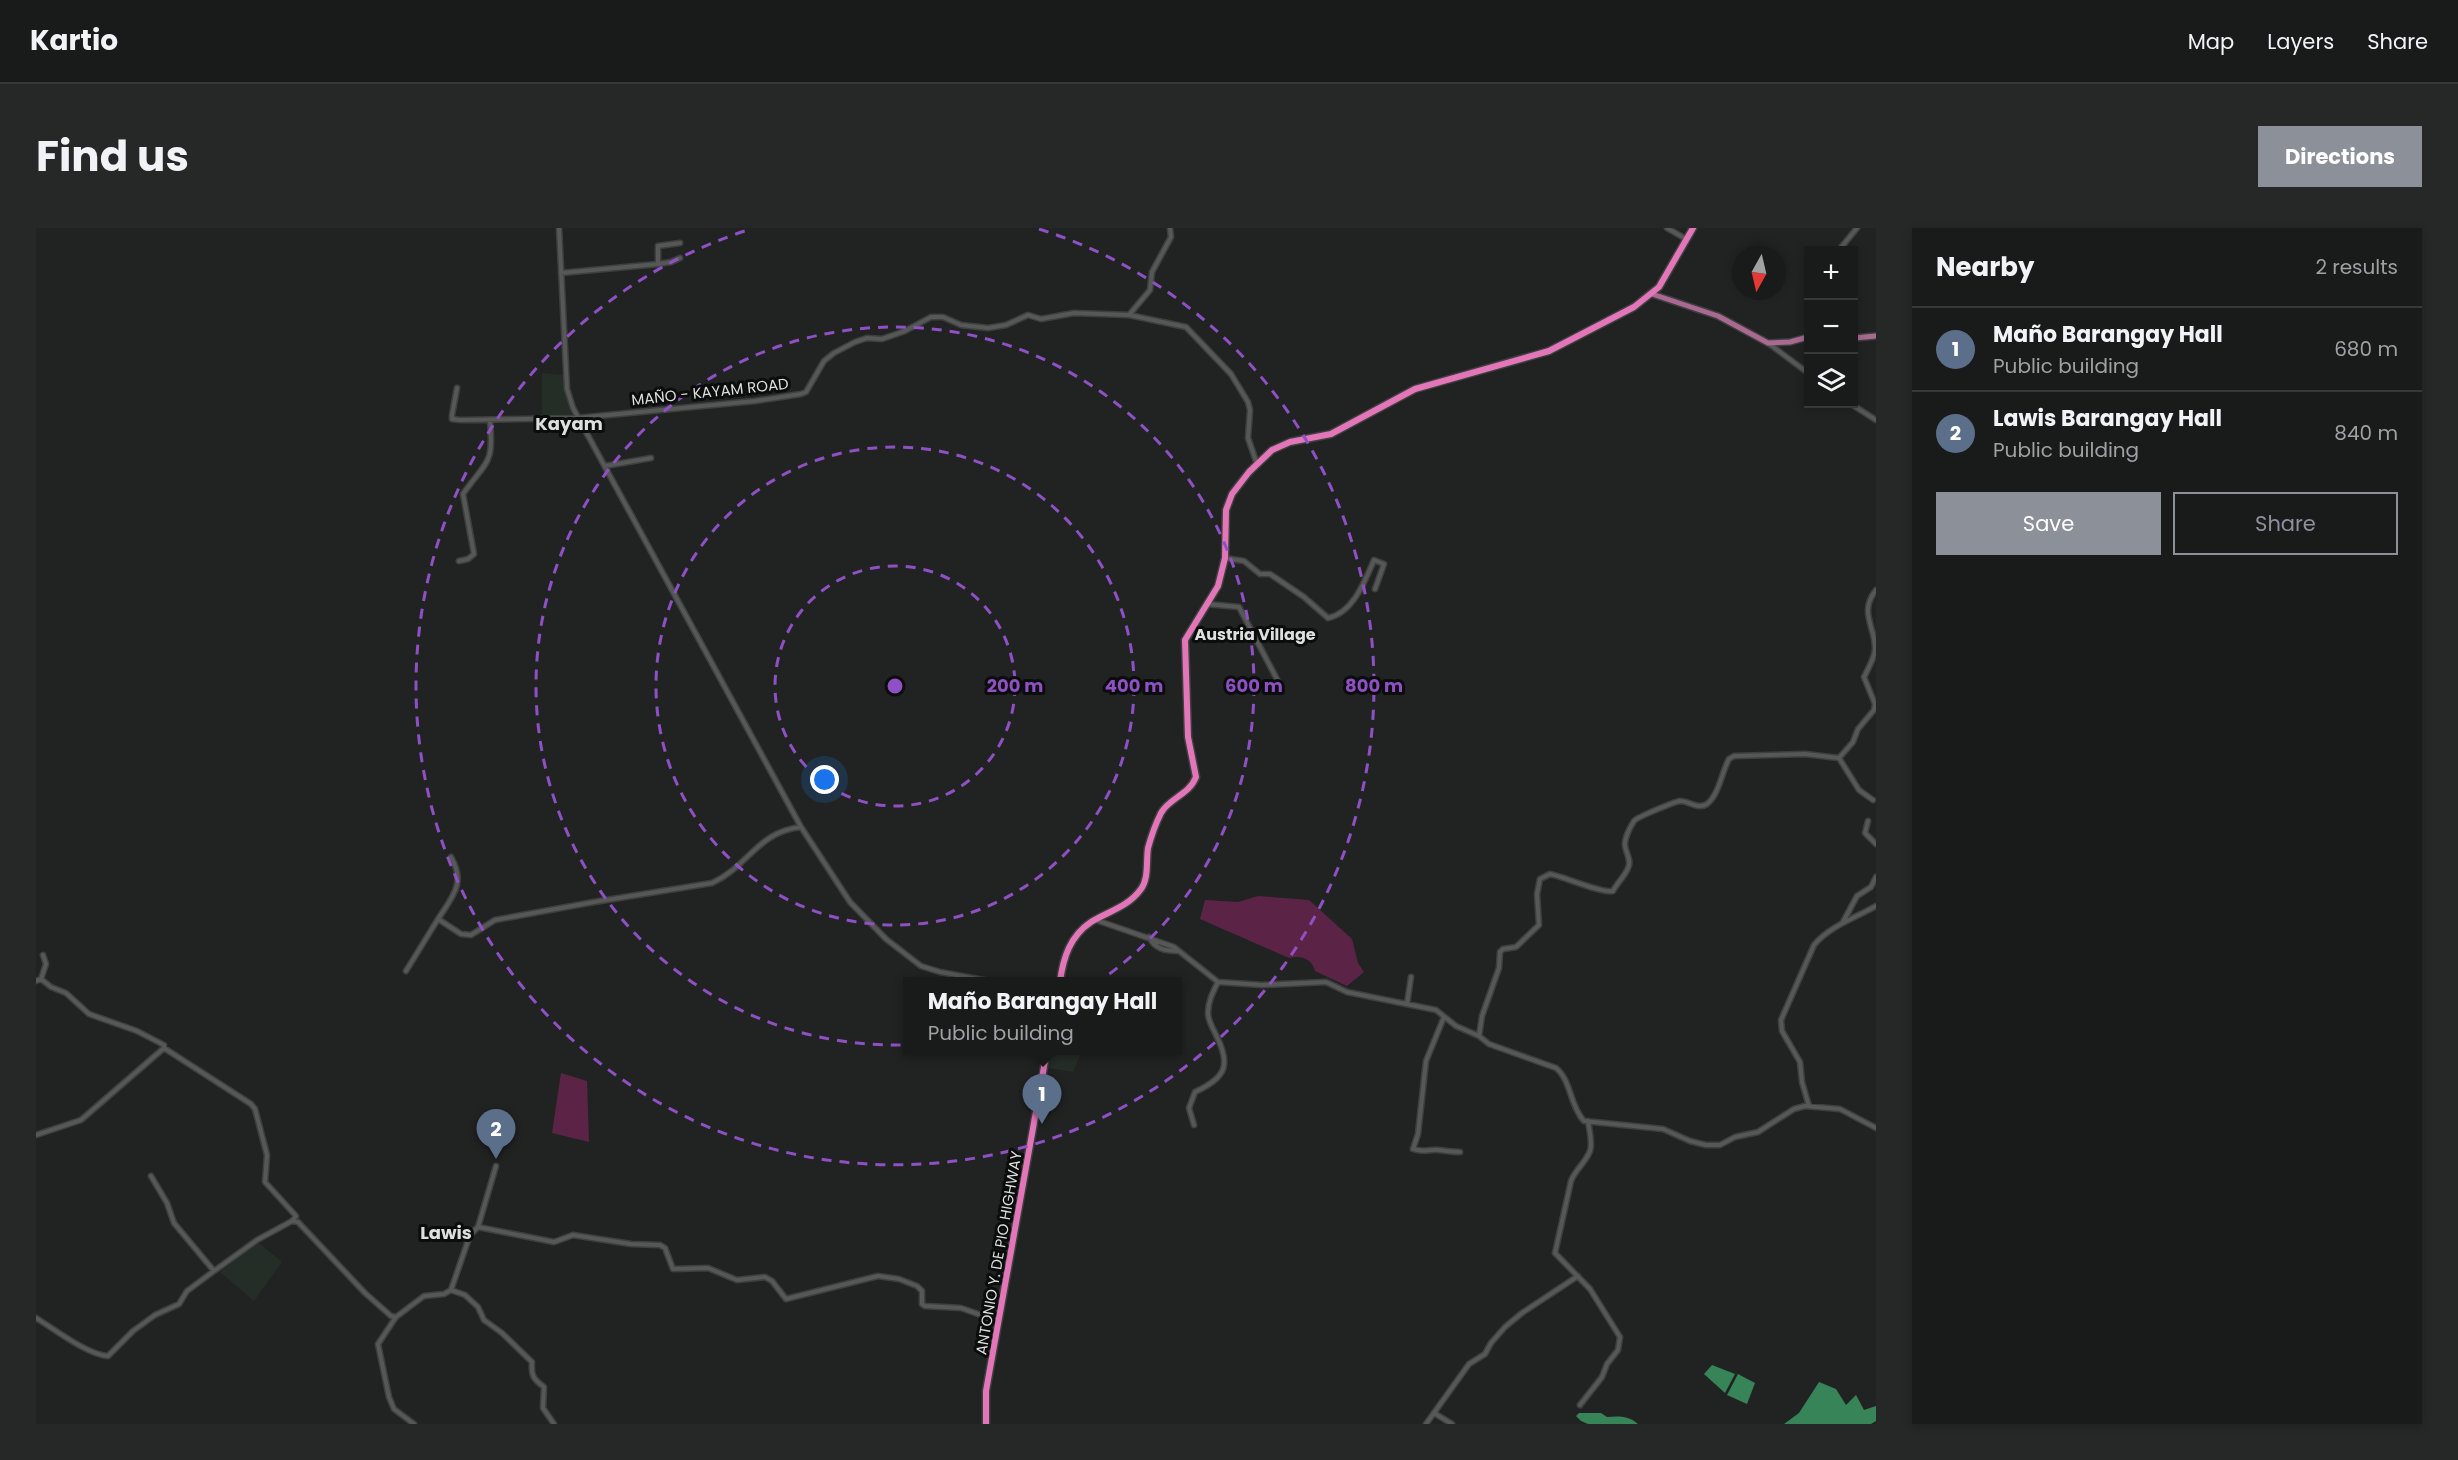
<!DOCTYPE html>
<html lang="en">
<head>
<meta charset="utf-8">
<style>
	:root { --surface:#191a1a; --page:#262727; --text:#f1f3f6; --muted:#9fa1a2; --line:#373839; --accent:#8c9099 }
	body { margin:0; font-family:Poppins,sans-serif; background:var(--page); color:var(--text) }
	.controls { position:absolute; right:18px; top:18px; display:grid; overflow:hidden; border-radius:0px; box-shadow:0 3px 9px #0003 }
	.controls button { width:54px; height:54px; display:grid; place-items:center; padding:0; border:0; border-bottom:2px solid var(--line); background:var(--surface); color:var(--text); font:30px sans-serif }
	.compass { position:absolute; left:1696px; top:18px; width:54px; height:54px; border-radius:50%; background:var(--surface); box-shadow:0 3px 9px #0003; rotate:188deg }
	.you { position:absolute; left:789px; top:552px; width:21px; height:21px; margin:-15px; border:4px solid #fff; border-radius:50%; background:#1a73e8; box-shadow:0 0 0 9px #1a73e833 }
	.badge { display:grid; place-items:center; width:39px; height:39px; border-radius:50%; background:var(--accent); color:#fff; font-size:20px; font-weight:700 }
	.pin { position:absolute; translate:-50% -50px; filter:drop-shadow(0 2px 3px #0008) }
	.pin::after { content:''; position:absolute; top:32px; width:21px; height:18px; background:inherit; clip-path:polygon(0 0,100% 0,50% 100%) }
	.popup { position:absolute; left:867px; top:749px; width:279px; height:78px; box-sizing:border-box; display:grid; place-content:center; border-radius:0px; background:var(--surface); filter:drop-shadow(0 2px 4px #0005); font-size:20px; white-space:nowrap; color:var(--muted) }
	.popup b { font-size:22px; color:var(--text) }
	.popup::after { content:''; position:absolute; left:50%; top:100%; margin-left:-12px; border:12px solid transparent; border-top-color:var(--surface) }
	.list { margin:0; padding:0; list-style:none }
	h2 { display:flex; justify-content:space-between; align-items:center; height:78px; margin:0; padding:0 24px; font-size:26px }
	h2 small { font-size:20px; font-weight:400; color:var(--muted) }
	.list li { display:grid; grid-template-columns:39px 1fr auto; gap:18px; align-items:center; box-sizing:border-box; height:84px; padding:0 24px; border-top:2px solid var(--line) }
	.list b { display:block; font-size:22px; white-space:nowrap }
	.list p { margin:0; font-size:20px; white-space:nowrap; color:var(--muted) }
	.list em { font-size:20px; font-style:normal; color:var(--muted) }
	.actions { display:flex; gap:12px; padding:18px 24px }
	.actions a { flex:1; padding:14px 0; border:2px solid var(--accent); border-radius:0px; text-align:center; font-size:21px; color:var(--accent) }
	.actions .main { background:var(--accent); color:#fff }
	.icon { flex:none; width:33px; height:33px; fill:none; stroke:currentColor; stroke-width:2; stroke-linecap:round; stroke-linejoin:round }
	.map { position:relative; flex:none; width:1840px; height:1196px; overflow:hidden; border-radius:0px }
	header { display:flex; align-items:center; gap:36px; box-sizing:border-box; height:84px; padding:0 30px; background:var(--surface); border-bottom:2px solid var(--line) }
	header strong { font-size:28px }
	nav { display:flex; gap:33px; margin-inline-start:auto; font-size:21px }
	.intro { display:flex; align-items:center; justify-content:space-between; box-sizing:border-box; height:144px; padding:0 36px }
	h1 { margin:0; font-size:42px }
	.button { padding:15px 27px; border-radius:0px; background:var(--accent); color:#fff; font-size:21px; font-weight:700 }
	main { display:flex; gap:36px; padding:0 36px }
	aside { flex:1; background:var(--surface); border-radius:0px; box-shadow:0 3px 9px #0003 }
	.map>svg:first-child { display:block }
	.built { fill:#252d27 }
	.green { fill:#5b2447 }
	.water { fill:#368458 }
	.lines { fill:none; stroke-linecap:round; stroke-linejoin:round }
	.minor-casing { stroke:#3e3f3e; stroke-width:7 }
	.major-casing { stroke:#3e3f3e; stroke-width:8 }
	.highway-casing { stroke:#3e3f3e; stroke-width:9 }
	.minor { stroke:#555856; stroke-width:4 }
	.major { stroke:#aa6991; stroke-width:5 }
	.highway { stroke:#e375b9; stroke-width:6 }
	.ring { fill:none; stroke:#8f50c5; stroke-width:3; stroke-dasharray:10 8 }
	.labels { text-anchor:middle; stroke-width:6; stroke-linejoin:round; paint-order:stroke }
	.street-label { font-size:15px; fill:#dedfde; stroke:#0b0c0c }
	.neighbourhood-label { font-size:16px; font-weight:bold; fill:#dedfde; stroke:#0b0c0c }
	.quarter-label { font-size:18px; font-weight:bold; fill:#dedfde; stroke:#0b0c0c }
	.centre { fill:#8f50c5; stroke:#0b0c0c; stroke-width:3 }
	.ring-label { font-size:18px; text-anchor:middle; font-weight:bold; fill:#8f50c5; stroke:#0b0c0c; stroke-width:6; stroke-linejoin:round; paint-order:stroke }
</style>
</head>
<body>
<header>
<strong>Kartio</strong>
<nav><a>Map</a><a>Layers</a><a>Share</a></nav>
</header>
<div class="intro"><h1>Find us</h1><a class="button">Directions</a></div>
<main>
<div class="map">
<svg width="1840" height="1196" viewBox="0 0 1840 1196">
	<rect width="100%" height="100%" fill="#212322"/>
	<!-- built -->
	<path class="built" d="M506 145 527 147 536 188H506Z
		M1016 823V822L1046 823 1037 844 1013 840Z
		M222 1014 246 1034 218 1073 184 1044Z"/>
	<!-- green -->
	<path class="green" d="M1222 668 1273 672 1316 711 1322 735 1328 744 1311 758 1279 743C1276 730 1264 727 1253 730L1164 691 1169 672 1202 674Z
		M525 845 551 853 553 914 516 905Z"/>
	<!-- water -->
	<path class="water" d="M1676 1137 1699 1146 1689 1165 1668 1146Z
		M1702 1146 1719 1155 1711 1176 1691 1167Z
		M1783 1154 1800 1161 1810 1177 1820 1167 1828 1182 1840 1178V1193L1835 1196H1748L1763 1185Z
		M1543 1185H1565L1571 1189C1583 1188 1593 1188 1602 1196H1552L1545 1193 1540 1188Z"/>
	<g class="lines">
		<!-- minor casing -->
		<g class="minor-casing">
			<path id="minor" d="M523 0 531 161 537 180 765 599 814 674 850 711 885 738 904 744 958 754
				M1631 0 1650 11
				M1803 22 1821 0
				M622 36 635 34 644 30
				M525 45 622 36V18L644 15
				M1093 87 1114 62 1116 44 1135 9 1134 0
				M1732 115 1772 145
				M421 160 416 187V191L424 192 541 190 719 173 765 166 770 164 788 133 798 125 819 114 831 110 846 111 869 103 895 89H907L925 97 952 100 970 97 992 87 1005 91 1038 85 1093 87 1150 99 1195 146 1212 174 1214 182 1212 210 1221 236
				M1815 176 1840 192
				M569 238 615 230
				M1189 330 1208 333 1224 346H1234L1268 369 1292 390C1317 385 1329 353 1338 332L1348 336 1339 361
				M423 333 432 331 438 326 427 266C451 232 458 237 454 193
				M1171 376 1203 379 1243 455
				M1803 530 1817 514 1822 501 1838 482 1839 476 1828 449C1832 441 1838 431 1839 422 1840 399 1822 385 1840 362
				M1832 593 1829 605 1840 616
				M415 629C430 655 417 668 402 691L425 706 435 707 459 692 558 674 676 655C713 638 721 604 765 599
				M1060 692 1138 719 1182 754 1226 757 1290 754 1311 764 1400 782 1420 798 1443 808 1453 816 1520 840C1535 852 1534 878 1548 893L1627 901 1654 913 1670 917H1684L1699 909 1722 904 1758 881 1769 878 1804 881 1840 900
				M1807 694 1821 668 1835 659 1840 649
				M1113 709C1119 721 1129 723 1142 723
				M370 743 402 691
				M0 753 5 751 10 736 7 727
				M1371 776 1375 749
				M1408 789 1390 833 1382 906 1377 921C1390 925 1393 921 1403 922 1410 923 1416 924 1424 924
				M1443 808 1446 788 1463 740 1464 724 1467 721 1480 719 1503 697 1501 666 1504 651 1514 646C1529 649 1567 666 1577 663 1581 655 1589 648 1592 640 1596 633 1590 625 1589 618 1588 611 1594 599 1598 593 1601 589 1638 574 1644 573 1653 573 1662 582 1671 576 1683 567 1686 543 1693 531L1698 528 1769 526 1803 530 1823 562 1837 572
				M128 820 215 876 219 881 231 927 229 954 260 988 256 993
				M1773 878 1766 854 1764 834 1746 803 1745 792 1778 717C1794 698 1819 690 1840 678
				M1158 897 1153 880 1159 864C1189 850 1196 838 1180 807 1177 800 1172 793 1172 785 1172 773 1177 764 1182 754
				M0 907 45 892 128 820V817L101 803 53 786 30 765 15 759 5 751
				M115 948 131 975 138 995 178 1043
				M442 999 460 938
				M415 1062 429 1067 442 1079 448 1092 466 1105 496 1134C495 1147 497 1151 508 1159L507 1180 518 1196
				M360 1089 342 1116 353 1169 358 1181 378 1196
				M0 1090C18 1101 52 1127 72 1128L97 1103 119 1087 143 1076 151 1063 178 1043 221 1012 256 993 262 994 329 1065 355 1088 360 1089 388 1068 408 1066 415 1062 434 1007 442 999 518 1014 537 1007 595 1016 624 1017 629 1020 637 1041 672 1040 701 1052 729 1049 736 1053 750 1071 842 1048 863 1051 881 1058 886 1063V1076L889 1078 925 1080 962 1093
				M1544 1177 1566 1149 1571 1136 1582 1122 1584 1109 1554 1061 1519 1025 1535 953C1539 942 1550 934 1554 923 1557 914 1553 902 1552 893
				M1398 1185 1416 1196
				M1390 1196 1433 1136 1449 1126 1455 1115 1469 1099 1486 1085 1542 1048"/>
		</g>
		<!-- major casing -->
		<g class="major-casing">
			<path id="major" d="M1616 66 1682 88 1732 115 1754 114 1772 109
				M1818 110 1840 108"/>
		</g>
		<!-- highway casing -->
		<g class="highway-casing">
			<path id="highway" d="M1024 754C1027 730 1034 708 1055 694 1073 683 1092 679 1105 661 1113 650 1110 633 1112 620 1115 609 1120 595 1125 585 1133 570 1153 567 1160 549L1152 509 1149 412 1182 358 1189 330 1190 282 1196 266 1213 244 1236 222 1254 214 1295 206 1379 161 1513 123 1598 79 1623 59 1657 0
				M950 1196V1163L1011 822"/>
		</g>
		<!-- minor -->
		<use href="#minor" class="minor"/>
		<!-- major -->
		<use href="#major" class="major"/>
		<!-- highway -->
		<use href="#highway" class="highway"/>
	</g>
	<!-- distance rings -->
	<g class="ring">
		<circle cx="859" cy="458" r="120"/>
		<circle cx="859" cy="458" r="239"/>
		<circle cx="859" cy="458" r="359"/>
		<path d="M1003 1A479 479 0 1 1 715 1"/>
	</g>
	<g class="labels">
		<!-- street labels -->
		<g class="street-label">
			<text transform="translate(674 164) rotate(-6)" y="5">MAÑO - KAYAM ROAD</text>
			<text transform="translate(963 1025) rotate(-80)" y="5">ANTONIO Y. DE PIO HIGHWAY</text>
		</g>
		<!-- neighbourhood labels -->
		<g class="neighbourhood-label">
			<text x="1219" y="412">Austria Village</text>
		</g>
		<!-- quarter labels -->
		<g class="quarter-label">
			<text x="533" y="202">Kayam</text>
			<text x="410" y="1011">Lawis</text>
		</g>
	</g>
	<circle cx="859" cy="458" r="9" class="centre"/>
	<g class="ring-label">
		<text x="979" y="464">200 m</text>
		<text x="1098" y="464">400 m</text>
		<text x="1218" y="464">600 m</text>
		<text x="1338" y="464">800 m</text>
	</g>
</svg>
<div class="controls">
<button>+</button>
<button>−</button>
<button><svg class="icon" aria-label="layers" viewBox="0 0 24 24"><path d="M12 4l9 5-9 5-9-5zM3 14l9 5 9-5"/></svg></button>
</div>
<svg class="compass" viewBox="-18 -18 36 36"><path d="M0-13l5 13h-10z" fill="#e53935"/><path d="M0 13l5-13h-10z" fill="#9fa1a2"/></svg>
<div class="you"></div>
<div class="pin badge" style="left:1006px;top:896px;background:#5c6f8a">1</div>
<div class="popup"><b>Maño Barangay Hall</b>Public building</div>
<div class="pin badge" style="left:460px;top:931px;background:#5c6f8a">2</div>
</div>
<aside>
<h2>Nearby<small>2 results</small></h2>
<ul class="list">
<li><span class="badge" style="background:#5c6f8a">1</span><div><b>Maño Barangay Hall</b><p>Public building</p></div><em>680 m</em></li>
<li><span class="badge" style="background:#5c6f8a">2</span><div><b>Lawis Barangay Hall</b><p>Public building</p></div><em>840 m</em></li>
</ul>
<div class="actions"><a class="main">Save</a><a>Share</a></div>
</aside>
</main>
</body>
</html>
